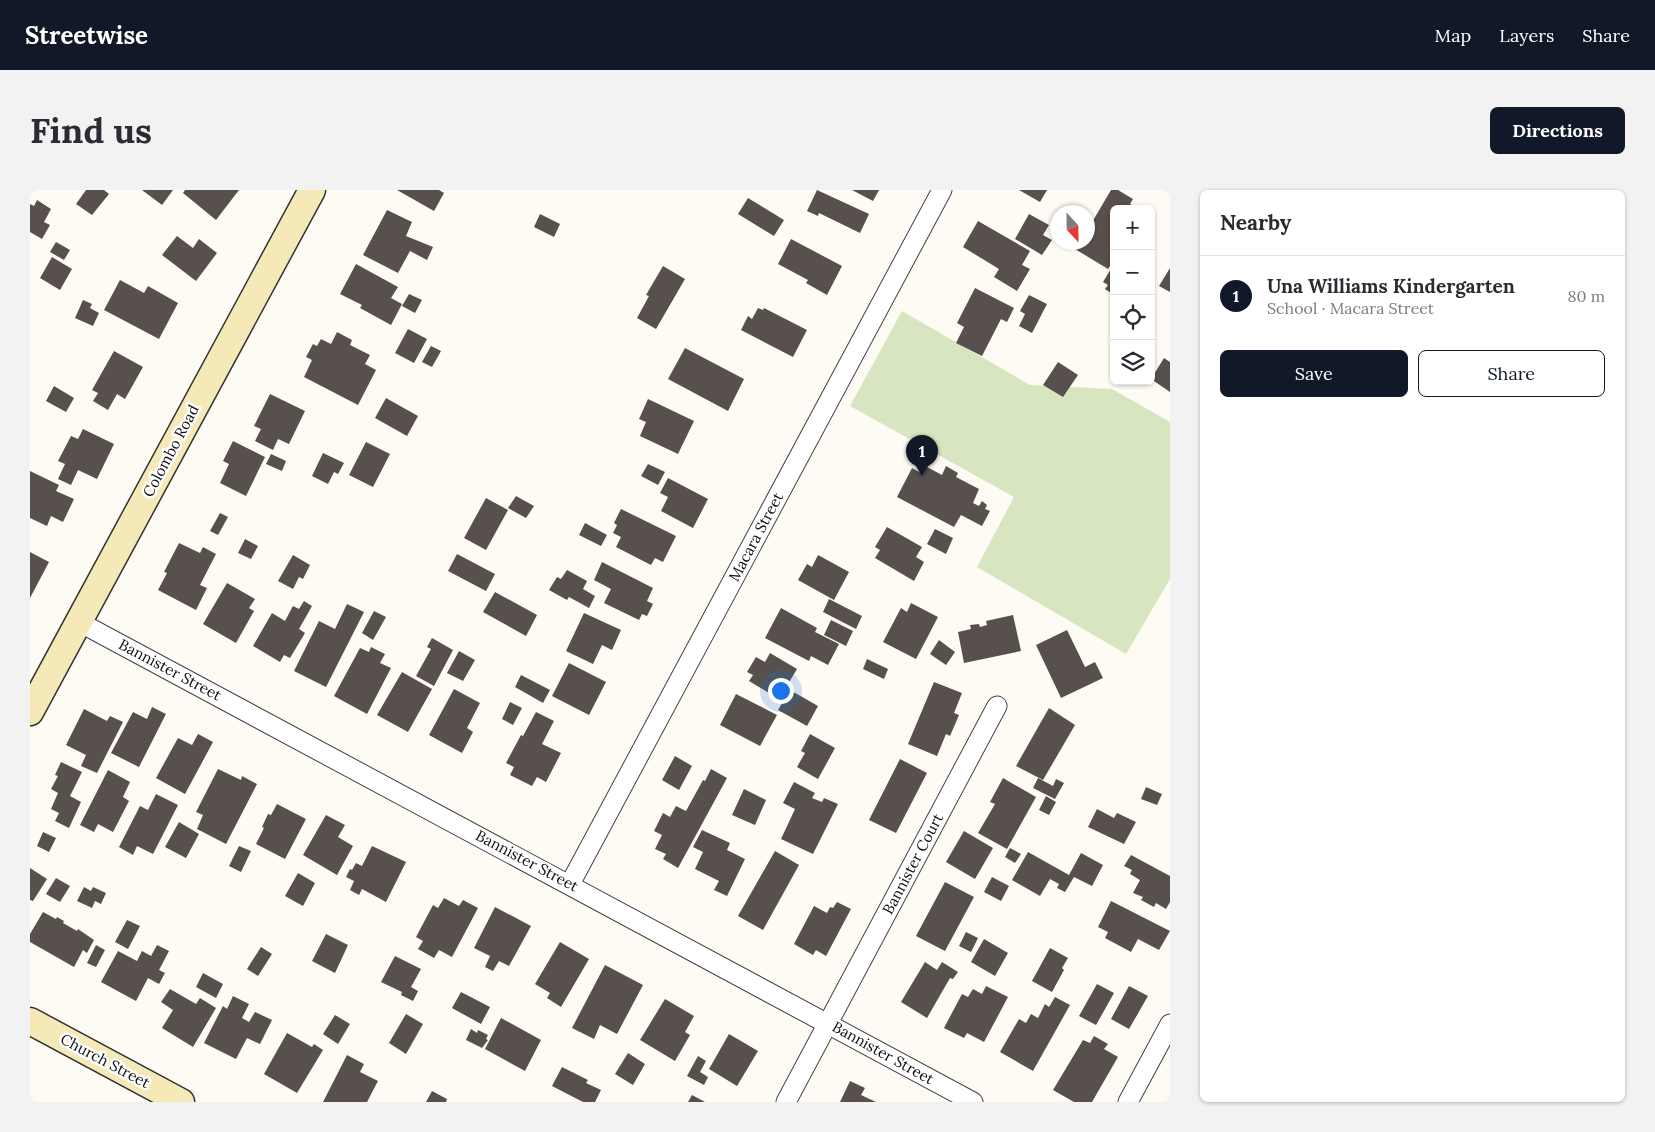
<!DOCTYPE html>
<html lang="en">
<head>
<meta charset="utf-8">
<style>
	:root { --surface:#fff; --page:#f2f2f3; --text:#2b2b33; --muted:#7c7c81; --line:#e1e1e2; --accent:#111827 }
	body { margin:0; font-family:Lora,serif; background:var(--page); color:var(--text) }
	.controls { position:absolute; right:15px; top:15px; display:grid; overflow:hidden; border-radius:8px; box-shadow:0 1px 4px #0004 }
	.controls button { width:45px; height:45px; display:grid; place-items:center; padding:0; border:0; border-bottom:1px solid var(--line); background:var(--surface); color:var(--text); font:25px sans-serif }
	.compass { position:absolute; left:1020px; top:15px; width:45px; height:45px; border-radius:50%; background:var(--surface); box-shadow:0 1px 4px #0004; rotate:158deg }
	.you { position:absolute; left:750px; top:500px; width:18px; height:18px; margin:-12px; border:4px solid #fff; border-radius:50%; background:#1a73e8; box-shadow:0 0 0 8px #1a73e833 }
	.badge { display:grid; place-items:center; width:32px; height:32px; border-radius:50%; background:var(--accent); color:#fff; font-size:16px; font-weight:700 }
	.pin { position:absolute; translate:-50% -41px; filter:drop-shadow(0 1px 2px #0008) }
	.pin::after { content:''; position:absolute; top:26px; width:18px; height:15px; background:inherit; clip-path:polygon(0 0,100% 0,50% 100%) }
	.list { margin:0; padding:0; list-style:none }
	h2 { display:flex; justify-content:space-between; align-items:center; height:65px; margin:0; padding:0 20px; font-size:21px }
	h2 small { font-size:16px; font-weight:400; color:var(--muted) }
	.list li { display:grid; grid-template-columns:32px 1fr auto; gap:15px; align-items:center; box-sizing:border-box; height:80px; padding:0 20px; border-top:1px solid var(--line) }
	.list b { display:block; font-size:19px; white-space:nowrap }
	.list p { margin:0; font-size:16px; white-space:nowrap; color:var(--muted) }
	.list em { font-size:16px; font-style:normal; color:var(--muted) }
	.actions { display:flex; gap:10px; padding:15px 20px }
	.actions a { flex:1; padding:11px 0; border:1px solid var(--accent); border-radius:8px; text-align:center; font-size:18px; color:var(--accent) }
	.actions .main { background:var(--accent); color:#fff }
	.icon { flex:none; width:28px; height:28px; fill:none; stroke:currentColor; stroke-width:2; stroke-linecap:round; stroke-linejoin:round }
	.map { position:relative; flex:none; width:1140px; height:912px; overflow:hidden; border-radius:8px }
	header { display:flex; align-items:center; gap:30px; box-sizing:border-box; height:70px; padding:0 25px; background:var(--accent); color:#fff }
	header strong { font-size:24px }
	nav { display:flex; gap:28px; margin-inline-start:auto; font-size:18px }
	.intro { display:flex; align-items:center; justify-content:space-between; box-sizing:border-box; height:120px; padding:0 30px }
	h1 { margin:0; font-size:35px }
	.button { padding:12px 22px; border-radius:8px; background:var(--accent); color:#fff; font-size:18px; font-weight:700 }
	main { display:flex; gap:30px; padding:0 30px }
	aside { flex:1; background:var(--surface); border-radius:8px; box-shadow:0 1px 4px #0004 }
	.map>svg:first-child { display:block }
	.green { fill:#d7e5c1 }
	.building { fill:#57504d }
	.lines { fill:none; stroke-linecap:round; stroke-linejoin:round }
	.street-casing { stroke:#434343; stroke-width:21 }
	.secondary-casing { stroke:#323232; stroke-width:29 }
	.street { stroke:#fff; stroke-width:19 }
	.secondary { stroke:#f5e9b7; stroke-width:26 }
	.labels { text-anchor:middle; stroke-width:5; stroke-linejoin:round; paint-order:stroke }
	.street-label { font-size:15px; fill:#101010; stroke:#fff }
</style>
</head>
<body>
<header>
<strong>Streetwise</strong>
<nav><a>Map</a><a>Layers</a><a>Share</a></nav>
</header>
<div class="intro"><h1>Find us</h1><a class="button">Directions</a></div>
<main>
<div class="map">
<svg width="1140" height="912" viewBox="0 0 1140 912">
	<rect width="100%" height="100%" fill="#fdfbf4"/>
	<!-- green -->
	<path class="green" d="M872 121 1000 195 1082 199 1140 232V389L1096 464 947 377 984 307 820 216Z"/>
	<!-- building -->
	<path class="building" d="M56 0H74L79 4 62 25 46 14Z
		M112 0H143L132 15Z
		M155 0H209L186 30 153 3Z
		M367 0H409L414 3 404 21Z
		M787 0 839 24 830 43 789 23 788 26 777 21Z
		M822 0H849L843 11Z
		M989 0H1017L1010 12Z
		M1081 0H1088L1103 9 1100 14 1109 19H1084V70L1078 79 1045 59 1049 52H1058V39Z
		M718 8 754 30 744 46 708 24Z
		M7 10 21 19 14 32 20 35 12 49 0 42V14L4 16Z
		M357 20 382 32 376 46 403 57 397 70 380 61 368 83 333 65Z
		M510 24 530 34 524 47 504 37Z
		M999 24 1019 35 1013 45 1022 50 1012 65 985 49Z
		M948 31 1000 61 992 75 1000 79 987 101 964 87 969 79 933 57Z
		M147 46 163 58 169 49 187 63 166 91 132 65Z
		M761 49 812 76 797 105 776 93 778 90 748 74Z
		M26 52 40 60 34 70 20 62Z
		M22 67 42 79 30 100 10 88Z
		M326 74 368 97 361 108 372 114 361 135 330 118 332 115 310 104Z
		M1084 74V105L1075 99 1078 95 1073 92Z
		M633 76 655 89 626 139 607 128 619 106 616 105Z
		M1140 78V102L1129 96Z
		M90 90 114 103 118 96 148 113 129 149 74 120Z
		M945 98 984 118 977 132 971 129 952 166 926 153 934 137 927 133Z
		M379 104 392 110 385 123 372 116Z
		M999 105 1017 114 1002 143 989 136 995 124 990 121Z
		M53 110 62 114 60 118 69 123 63 136 45 128Z
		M728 118 733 120 734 118 777 140 763 167 711 140 718 126 722 129Z
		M378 139 397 149 384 173 365 163Z
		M307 142 322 150 320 155 340 165 335 174 346 180 328 215 274 187 282 170 276 167 283 154 287 156 291 149 301 154Z
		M401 156 411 161 402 177 392 172Z
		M655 158 714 189 698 221 638 189Z
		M84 161 113 177 95 209 87 204 78 220 63 211 68 203 62 200Z
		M1134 168 1140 172V202L1121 189Z
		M1028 172 1048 185 1033 207 1013 195Z
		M24 196 44 208 36 222 16 211Z
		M240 204 275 221 259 254 248 249 243 260 225 251 231 239 224 236Z
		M356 208 388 226 377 246 345 228Z
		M618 209 664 231 648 264 610 246 616 232 609 229Z
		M53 239 84 254 67 289 48 280 41 295 28 289 35 274 28 271 41 246 48 249Z
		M203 251 235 267 216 306 190 293 199 274 193 271Z
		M336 252 360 264 343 297 319 285Z
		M293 263 314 273 308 284 304 282 298 294 282 286Z
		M241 264 256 271 252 281 236 274Z
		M618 274 635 282 628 295 611 286Z
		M916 276 928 283 926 287 949 299 943 313 949 316 952 311 957 315 955 319 960 321 952 336 931 325 924 337 867 307 882 278 893 284 897 277 912 285Z
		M0 281 29 295 26 301 44 309 33 332 21 326 17 336 0 328Z
		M638 288 678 309 663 338 631 321 638 307 630 303Z
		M486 306 504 316 496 328 478 318Z
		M456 308 478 320 456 360 434 348Z
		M591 319 646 346 633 372 625 368 621 375 586 357 591 347 583 343 587 335 584 333Z
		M190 323 198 327 188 345 180 341Z
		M555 333 577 345 571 356 549 345Z
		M857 337 892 357 886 367 894 372 884 391 845 368 850 360 845 357Z
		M905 339 923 348 916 364 897 354Z
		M215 349 228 356 221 369 208 363Z
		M149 353 170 363 173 357 186 364 170 395 177 398 166 420 128 400 137 383 134 382Z
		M0 362 19 372 0 408Z
		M427 364 465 384 456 401 418 381Z
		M263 365 280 375 273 389 269 387 263 399 248 391Z
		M788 365 819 382 804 410 768 390 777 374 782 377Z
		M572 372 623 398 617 411 623 414 617 426 612 424 609 430 574 413 581 399 564 390Z
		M537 380 557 391 553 399 565 406 559 418 539 407 537 410 519 400 527 387 531 389Z
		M197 393 225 409 219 418 224 421 206 453 173 434Z
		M465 402 507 425 496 446 453 422Z
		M799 409 832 426 826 439 793 422Z
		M274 411 282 416 269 439 275 443 260 468 254 465 250 472 223 456 242 423 255 431 263 416 269 419Z
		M881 413 908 427 886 469 853 452 871 418 877 422Z
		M317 414 334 422 296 497 264 481 289 431 305 439Z
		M751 418 787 438 785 442 809 454 798 475 781 466 779 471 735 448Z
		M344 421 356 427 343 450 332 443Z
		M554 423 591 440 582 460 572 455 563 474 536 461Z
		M983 425 991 461 934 473 928 442 941 439 940 435 949 434 950 437 957 435 956 431Z
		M801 430 823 441 816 456 794 445Z
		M1037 440 1055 477 1065 472 1073 488 1031 508 1006 455Z
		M402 448 423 460 404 496 386 486 401 459 397 457Z
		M909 450 925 462 916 475 900 464Z
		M341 457 355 464 350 473 361 478 337 524 304 506 330 458 339 462Z
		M429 461 445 470 433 491 417 483Z
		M740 463 767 479 749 509 719 491 723 485 717 482 726 467 735 472Z
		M837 469 858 479 854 489 833 479Z
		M539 473 576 492 559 525 522 506Z
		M372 482 402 499 378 542 347 525Z
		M491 485 520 500 513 513 485 497Z
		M904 492 932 503 924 523 929 525 920 546 916 544 907 566 878 554Z
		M424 499 450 513 437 538 443 542 432 563 399 545Z
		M760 500 788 516 777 536 748 520Z
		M706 504 747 525 730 556 690 535Z
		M480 512 492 518 483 535 472 529Z
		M122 517 136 524 109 577 81 563 103 522 117 529Z
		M1019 518 1045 535 1013 590 986 576Z
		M54 519 77 531 80 526 93 532 67 583 51 576 56 565 36 555Z
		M506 522 524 531 512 554 531 563 516 592 507 587 502 596 480 585 484 577 476 573 491 545 493 546Z
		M168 544 183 552 155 604 126 588 148 548 162 555Z
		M780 544 805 558 788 589 767 577 775 563 771 561Z
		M645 566 662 576 649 600 632 590Z
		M870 569 897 583 866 643 839 630Z
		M31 572 52 582 40 606 51 612 39 638 25 631 29 623 21 619 28 603 21 599 28 586 25 585Z
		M188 579 211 590 212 586 227 594 196 654 167 639 173 625 166 622Z
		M681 579 697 588 648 678 633 669 636 664 625 659 632 645 624 641 633 623 640 627 646 616 656 621 673 590 675 591Z
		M78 580 100 592 93 607 99 611 83 642 68 634 64 642 50 635Z
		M973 588 1006 607 977 659 948 643 965 614 960 612Z
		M1008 588 1023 596 1026 589 1034 593 1025 609 1003 598Z
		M764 592 785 603 782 608 792 612 794 608 808 614 783 664 751 649 765 619 753 613Z
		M1116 597 1132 604 1127 615 1111 609Z
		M714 599 736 610 725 635 702 625Z
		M126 604 148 615 123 664 107 656 103 665 89 657 110 616 118 620Z
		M1016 606 1026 612 1019 625 1009 620Z
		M247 614 276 629 255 669 226 654 234 638 232 637 238 624 241 625Z
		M1067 619 1084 628 1087 623 1106 632 1094 654 1058 637Z
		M296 625 315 635 308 647 323 656 307 685 273 665Z
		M149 632 169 644 156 668 135 657Z
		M672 640 700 653 697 660 715 669 697 706 684 700 689 691 665 679 673 662 663 657Z
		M934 641 963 658 945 689 916 672Z
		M13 642 26 648 19 662 7 656Z
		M209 656 221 661 211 682 199 676Z
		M342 656 376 672 356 712 332 699 329 705 320 700 324 691 316 687 320 679 322 680 326 673 332 676Z
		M980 658 991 664 985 673 975 667Z
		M745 661 769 675 733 740 708 726Z
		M998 662 1039 685 1051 663 1073 675 1062 696 1044 687 1035 702 1027 698 1029 694 1020 689 1010 706 982 690Z
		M1101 665 1140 686V712L1136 719 1126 713 1124 717 1111 710 1113 707 1103 703 1110 690 1100 684 1102 680 1094 676Z
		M0 678 17 689 3 711 0 710Z
		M268 683 285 693 273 716 255 706Z
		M962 687 979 696 971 711 954 702Z
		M26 688 40 696 30 712 16 704Z
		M915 692 944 707 915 761 886 746Z
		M54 697 61 701 63 697 76 703 71 714 65 711 62 718 47 711Z
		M414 708 429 716 433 710 448 718 422 767 409 760 404 768 388 759 393 751 386 747 403 715 408 718Z
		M1081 711 1140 741 1129 760 1108 749 1101 762 1075 748 1078 742 1068 737Z
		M807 712 821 719 796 766 786 760 783 765 764 754 784 716 797 723 800 717 803 718Z
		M465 717 501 736 479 776 469 771 463 781 455 777 460 766 444 758Z
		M13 722 26 729 27 727 34 731 33 733 47 741 48 739 64 750 57 763 53 760 44 777 0 752V744Z
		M97 730 110 736 98 759 85 752Z
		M936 742 948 748 941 762 929 756Z
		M296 744 318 755 305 783 282 771Z
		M954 749 978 763 965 786 941 772Z
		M530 752 559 769 531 817 517 808 520 803 505 794Z
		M66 755 75 760 66 777 57 773Z
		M127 755 139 761 129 780 135 783 129 794 118 788 106 811 71 792 88 761 107 771 112 761 121 766Z
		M231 757 242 764 228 786 217 779Z
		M1020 758 1038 768 1032 778 1034 780 1022 802 1002 791Z
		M365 766 391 779 381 797 388 801 383 811 371 805 372 802 351 792Z
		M895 772 907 780 912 772 928 782 923 789 920 788 897 828 871 812Z
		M575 775 613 795 587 844 570 835 564 849 542 838Z
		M173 783 193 794 186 808 166 797Z
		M1067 794 1084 803 1066 835 1049 826Z
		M956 796 978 807 954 852 937 843 934 848 914 838 932 804 938 807 943 799 952 804Z
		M1099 796 1118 806 1099 839 1081 829Z
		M140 799 166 814 170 808 186 818 163 857 132 838 143 820 131 812Z
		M431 802 460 817 451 834 422 818Z
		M203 806 219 814 212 828 219 832 225 822 242 830 230 854 217 848 206 869 174 853 193 816 197 819Z
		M1025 807 1040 815 1003 881 970 862 989 829 996 833 1001 824 1008 828 1015 814 1019 817Z
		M635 809 664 826 655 842 660 845 645 871 610 850Z
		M376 824 393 834 376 864 359 853Z
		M305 825 320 834 308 854 293 844Z
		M471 828 511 850 495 881 455 859Z
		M441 839 447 843 448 840 458 845 456 849 458 850 452 858 436 850Z
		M257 843 282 857 284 854 293 860 267 903 234 884Z
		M699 844 728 861 707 896 679 879Z
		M1064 846 1078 854 1074 859 1088 867 1062 912H1044L1023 900 1053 850 1060 853Z
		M598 863 615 874 603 895 585 884Z
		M317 865 334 874 330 882 348 891 337 912H293Z
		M668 866 676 871 670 882 678 887 674 895 657 886Z
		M532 877 558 890 556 893 571 900 565 912H553L522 896Z
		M820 891 835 898 831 905 846 912H810Z
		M402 901 417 909 416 912H396Z
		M662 905 675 912H658Z"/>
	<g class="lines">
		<!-- street casing -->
		<g class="street-casing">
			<path id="street" d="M49 432 943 912
				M540 694 912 0
				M756 912 967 516
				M1098 912 1140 834"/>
		</g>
		<!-- secondary casing -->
		<g class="secondary-casing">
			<path id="secondary" d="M0 522 282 0
				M0 831 151 912"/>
		</g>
		<!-- street -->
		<use href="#street" class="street"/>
		<!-- secondary -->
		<use href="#secondary" class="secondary"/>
	</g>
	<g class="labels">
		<!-- street labels -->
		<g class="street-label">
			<text transform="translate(141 261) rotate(-62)" y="5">Colombo Road</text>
			<text transform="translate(726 347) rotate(-62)" y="5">Macara Street</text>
			<text transform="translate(140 480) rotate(28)" y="5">Bannister Street</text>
			<text transform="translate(497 671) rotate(28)" y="5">Bannister Street</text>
			<text transform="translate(883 674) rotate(-62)" y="5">Bannister Court</text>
			<text transform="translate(853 863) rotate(29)" y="5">Bannister Street</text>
			<text transform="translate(75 871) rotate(28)" y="5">Church Street</text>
		</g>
	</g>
</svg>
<div class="controls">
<button>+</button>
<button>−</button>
<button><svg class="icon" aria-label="locate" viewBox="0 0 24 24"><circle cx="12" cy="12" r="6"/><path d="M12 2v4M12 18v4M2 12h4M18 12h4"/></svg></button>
<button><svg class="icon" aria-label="layers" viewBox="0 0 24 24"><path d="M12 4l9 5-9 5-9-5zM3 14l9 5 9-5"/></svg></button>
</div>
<svg class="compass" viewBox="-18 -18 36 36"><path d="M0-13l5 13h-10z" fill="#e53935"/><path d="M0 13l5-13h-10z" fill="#7c7c81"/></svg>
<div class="you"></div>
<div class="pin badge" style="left:892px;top:286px">1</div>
</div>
<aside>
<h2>Nearby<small></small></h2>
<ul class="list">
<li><span class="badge">1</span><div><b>Una Williams Kindergarten</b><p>School · Macara Street</p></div><em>80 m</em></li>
</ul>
<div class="actions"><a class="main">Save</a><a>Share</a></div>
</aside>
</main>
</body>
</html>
